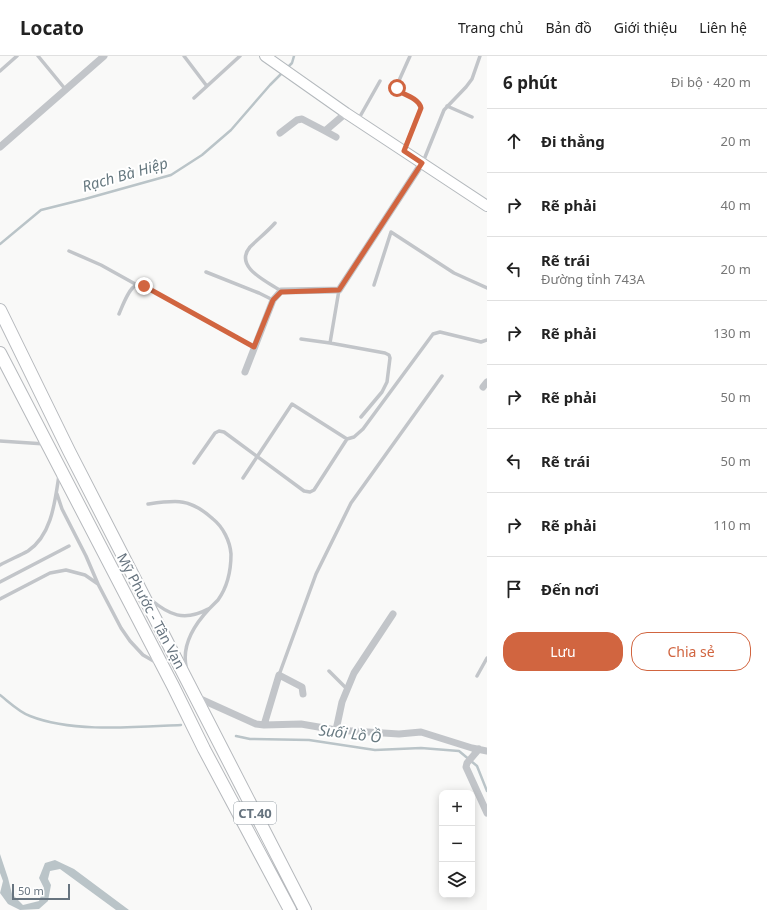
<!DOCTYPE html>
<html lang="vi">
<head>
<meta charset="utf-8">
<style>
	:root { --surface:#fff; --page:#f6f6f6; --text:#222; --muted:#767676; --line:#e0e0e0; --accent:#d16540 }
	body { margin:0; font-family:"Noto Sans",sans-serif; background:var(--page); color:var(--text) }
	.controls { position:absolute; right:12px; bottom:12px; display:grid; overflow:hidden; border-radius:8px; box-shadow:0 2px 10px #0003 }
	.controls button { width:36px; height:36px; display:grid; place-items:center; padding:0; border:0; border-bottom:1px solid var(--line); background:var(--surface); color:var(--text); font:20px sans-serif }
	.scale { position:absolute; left:12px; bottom:10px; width:58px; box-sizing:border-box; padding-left:4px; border:2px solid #67747f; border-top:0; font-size:11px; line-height:14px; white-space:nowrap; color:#67747f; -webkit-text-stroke:3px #fff; paint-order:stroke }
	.stop { position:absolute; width:12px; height:12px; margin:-9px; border:3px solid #d16540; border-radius:50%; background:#fff }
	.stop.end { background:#d16540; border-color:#fff; box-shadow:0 1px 4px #0008 }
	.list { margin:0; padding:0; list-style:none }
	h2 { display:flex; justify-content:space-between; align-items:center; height:52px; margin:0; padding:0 16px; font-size:17px }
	h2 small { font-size:13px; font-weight:400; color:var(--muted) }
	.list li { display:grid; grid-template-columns:26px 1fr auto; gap:12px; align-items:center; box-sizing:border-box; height:64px; padding:0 16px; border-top:1px solid var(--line) }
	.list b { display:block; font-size:15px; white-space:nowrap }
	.list p { margin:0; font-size:13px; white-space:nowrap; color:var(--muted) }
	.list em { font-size:13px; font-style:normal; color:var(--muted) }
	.actions { display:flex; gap:8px; padding:12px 16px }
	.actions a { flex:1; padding:9px 0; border:1px solid var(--accent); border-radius:16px; text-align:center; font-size:14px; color:var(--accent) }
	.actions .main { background:var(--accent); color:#fff }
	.icon { flex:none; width:22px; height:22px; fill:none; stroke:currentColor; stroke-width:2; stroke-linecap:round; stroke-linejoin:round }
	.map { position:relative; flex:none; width:487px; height:854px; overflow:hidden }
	header { display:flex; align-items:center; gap:24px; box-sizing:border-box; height:56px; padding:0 20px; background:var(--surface); border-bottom:1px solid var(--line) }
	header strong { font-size:19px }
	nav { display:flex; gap:22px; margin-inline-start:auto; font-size:14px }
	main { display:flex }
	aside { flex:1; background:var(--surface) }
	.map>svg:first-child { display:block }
	.water { fill:#bac4c8 }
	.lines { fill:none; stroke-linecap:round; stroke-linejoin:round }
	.stream { stroke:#bac4c8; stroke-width:2.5 }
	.secondary-casing { stroke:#b4b9bd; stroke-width:12 }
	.primary-casing { stroke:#b6b9bd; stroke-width:14 }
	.service { stroke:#c2c5c9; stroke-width:3.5 }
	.minor { stroke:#c2c5c9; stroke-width:7 }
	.secondary { stroke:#fff; stroke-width:10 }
	.primary { stroke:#fff; stroke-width:12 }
	.route { stroke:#d16540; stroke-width:5 }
	.labels { text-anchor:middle; stroke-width:4; stroke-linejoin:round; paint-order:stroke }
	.shield { fill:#fff; stroke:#959ea5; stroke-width:1 }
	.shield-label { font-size:13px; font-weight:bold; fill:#67747f }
	.street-label { font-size:14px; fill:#67747f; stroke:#fff }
	.water-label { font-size:15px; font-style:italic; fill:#677980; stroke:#fff }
</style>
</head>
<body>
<header>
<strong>Locato</strong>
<nav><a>Trang chủ</a><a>Bản đồ</a><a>Giới thiệu</a><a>Liên hệ</a></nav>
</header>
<main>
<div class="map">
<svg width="487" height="854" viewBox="0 0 487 854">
	<rect width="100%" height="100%" fill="#f9f9f8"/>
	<!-- water -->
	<path class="water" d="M0 798 8 822 12 838 23 849 39 845 44 832 39 822 45 807 55 804 74 813 129 854H116L60 813 50 815 48 823 51 829 48 845 39 853 20 854 8 848 0 837 3 825 0 817Z"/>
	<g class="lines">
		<!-- stream -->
		<path class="stream" d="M286 13 292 7 294 0
			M0 188 41 154 85 143 171 119 202 99 231 74 270 29 283 16
			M0 639C9 646 19 656 30 660 73 677 136 671 181 669
			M236 680 250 683 309 684 375 694 421 692 459 695 477 710 487 735"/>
		<!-- secondary casing -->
		<g class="secondary-casing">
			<path id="secondary" d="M265 0 346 57 487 150"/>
		</g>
		<!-- primary casing -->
		<g class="primary-casing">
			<path id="primary" d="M0 254 69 395 305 854
				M0 297 173 630 204 693 290 854"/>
		</g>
		<!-- service -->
		<path class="service" d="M38 0 66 34
			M184 0 206 29
			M0 15 17 0
			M194 42 240 0
			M447 50 472 61
			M358 64 380 25
			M404 94 421 52C419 43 406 39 398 35L397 29 410 0
			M423 106 444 54 466 31 472 23 480 0
			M275 167C267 176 258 183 250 191 233 211 268 226 281 235
			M69 195 101 209 137 229
			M206 216 259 237 273 244
			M374 229 391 176 454 217 487 232
			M339 234 330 287 385 297 389 299 390 302 387 326 382 336 361 361
			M119 258C122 251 129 231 137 229 138 229 143 230 144 230L254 291
			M301 283 330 287
			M0 385 45 388
			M194 407 215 377 219 375 224 376 304 435 310 436 314 434 347 383
			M243 422 292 348 347 383 354 381 363 373 433 278 440 276 481 286 487 284
			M57 438 62 453 86 500 98 528
			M148 448C177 444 190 442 213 463 223 471 230 485 231 498 231 515 228 530 218 544 215 547 212 550 209 553 195 568 182 589 186 610
			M0 509C9 504 19 500 28 495 52 479 55 445 59 419
			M0 526 69 490
			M0 543 50 517 66 514 85 519 98 528 121 572 130 585 143 599 157 607
			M150 543C169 559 184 566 208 553
			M329 615 347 633
			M279 619 316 518 351 447 442 320
			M477 620 487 602"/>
		<!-- minor -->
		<path class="minor" d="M325 75 336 81
			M280 77 297 64 302 63 325 75 346 57
			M0 91 104 0
			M245 316 273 244 281 235 339 234 422 107
			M483 331 487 326
			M196 641 256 668 264 669 301 668 336 674 399 678 421 676 472 692 487 695
			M264 669 279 619 302 631 303 638
			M336 674 342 646 354 617 393 558
			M479 693 467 707 466 711 487 757"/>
		<!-- secondary -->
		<use href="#secondary" class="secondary"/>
		<!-- primary -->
		<use href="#primary" class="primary"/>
	</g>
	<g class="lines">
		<!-- route -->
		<path class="route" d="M144 230 254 291 273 244 281 236 339 234 422 107 404 95 421 52C419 43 406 39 398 35L397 32"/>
	</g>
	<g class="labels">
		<!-- shield labels -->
		<rect class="shield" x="234" y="746" width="42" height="22" rx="3"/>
		<g class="shield-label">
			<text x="255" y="762">CT.40</text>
		</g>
		<!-- street labels -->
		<g class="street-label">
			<text transform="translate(151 555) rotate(62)" y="5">Mỹ Phước - Tân Vạn</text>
		</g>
		<!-- water labels -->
		<g class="water-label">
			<text transform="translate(125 119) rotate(-16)" y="5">Rạch Bà Hiệp</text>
			<text transform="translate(350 678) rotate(7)" y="5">Suối Lồ Ồ</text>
		</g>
	</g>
</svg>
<div class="controls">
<button>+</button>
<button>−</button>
<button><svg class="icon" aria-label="layers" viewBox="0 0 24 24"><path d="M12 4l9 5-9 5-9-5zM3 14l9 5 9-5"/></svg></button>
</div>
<div class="scale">50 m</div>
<div class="stop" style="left:397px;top:32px"></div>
<div class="stop end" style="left:144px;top:230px"></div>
</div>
<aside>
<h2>6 phút<small>Đi bộ · 420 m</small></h2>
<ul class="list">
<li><svg class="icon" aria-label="ahead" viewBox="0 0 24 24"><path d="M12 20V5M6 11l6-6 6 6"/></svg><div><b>Đi thẳng</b></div><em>20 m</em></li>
<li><svg class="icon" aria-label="right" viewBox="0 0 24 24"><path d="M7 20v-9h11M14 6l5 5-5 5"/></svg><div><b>Rẽ phải</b></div><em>40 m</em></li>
<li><svg class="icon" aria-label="left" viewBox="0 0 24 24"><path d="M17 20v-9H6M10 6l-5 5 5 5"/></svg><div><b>Rẽ trái</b><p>Đường tỉnh 743A</p></div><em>20 m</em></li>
<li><svg class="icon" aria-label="right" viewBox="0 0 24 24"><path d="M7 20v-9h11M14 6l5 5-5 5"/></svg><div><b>Rẽ phải</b></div><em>130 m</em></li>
<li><svg class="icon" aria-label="right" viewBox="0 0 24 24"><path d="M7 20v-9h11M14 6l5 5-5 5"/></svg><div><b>Rẽ phải</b></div><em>50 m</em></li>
<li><svg class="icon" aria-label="left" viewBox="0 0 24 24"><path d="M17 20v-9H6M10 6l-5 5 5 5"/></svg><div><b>Rẽ trái</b></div><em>50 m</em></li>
<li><svg class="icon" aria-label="right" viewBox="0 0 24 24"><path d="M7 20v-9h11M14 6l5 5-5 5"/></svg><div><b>Rẽ phải</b></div><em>110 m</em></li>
<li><svg class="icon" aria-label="arrive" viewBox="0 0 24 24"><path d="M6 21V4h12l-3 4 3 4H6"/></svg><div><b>Đến nơi</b></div></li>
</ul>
<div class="actions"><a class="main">Lưu</a><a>Chia sẻ</a></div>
</aside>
</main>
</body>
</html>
